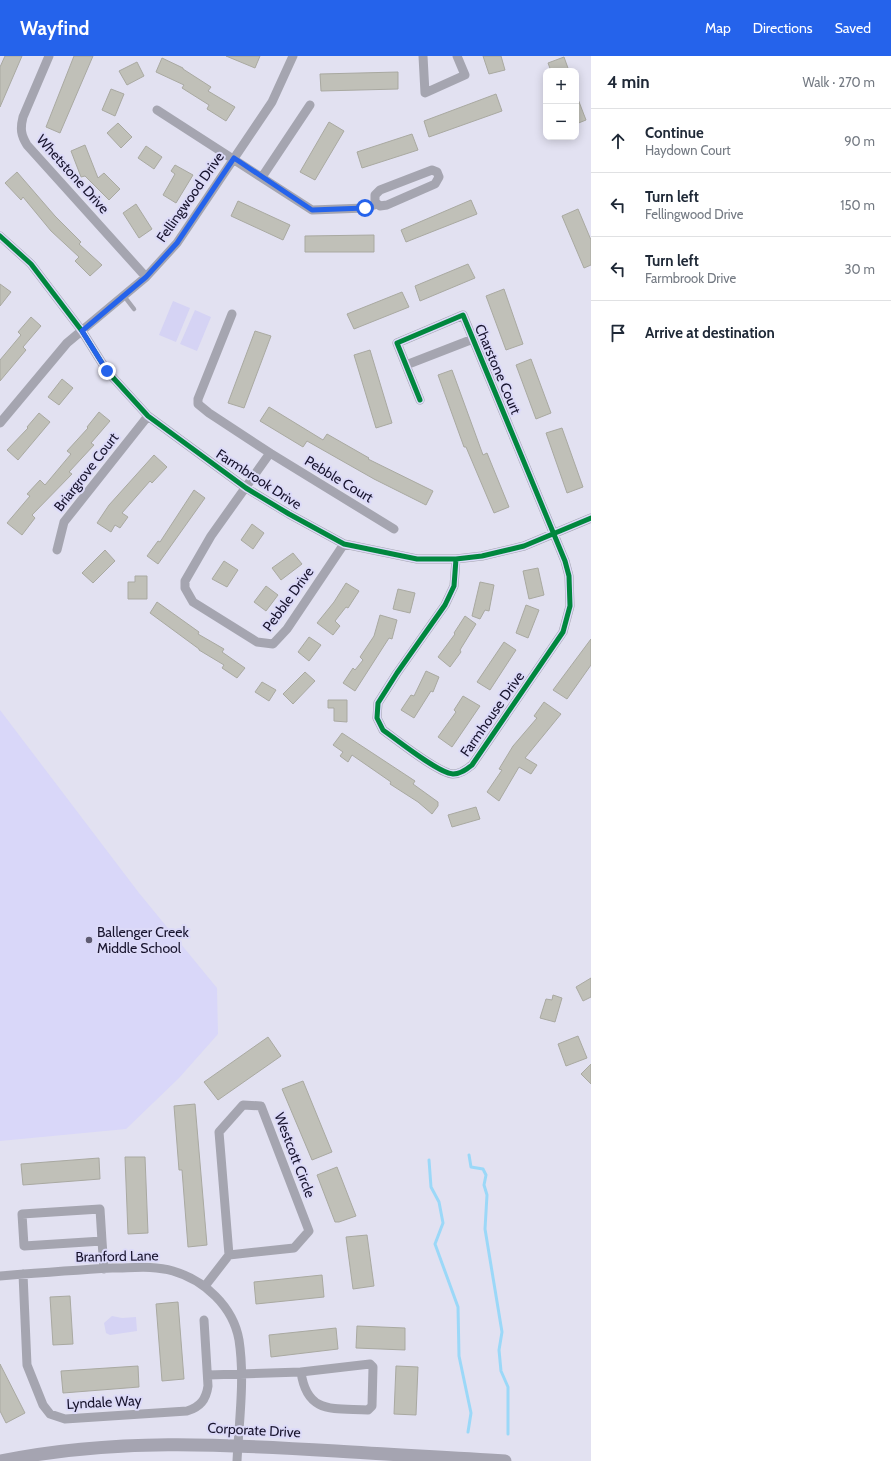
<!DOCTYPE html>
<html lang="en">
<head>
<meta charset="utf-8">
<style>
	:root { --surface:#fff; --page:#f6f6f7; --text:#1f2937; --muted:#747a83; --line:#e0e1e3; --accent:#2563eb }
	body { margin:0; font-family:Cabin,sans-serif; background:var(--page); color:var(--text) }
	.controls { position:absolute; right:12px; top:12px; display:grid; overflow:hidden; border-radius:8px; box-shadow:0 2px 10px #0003 }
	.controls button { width:36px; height:36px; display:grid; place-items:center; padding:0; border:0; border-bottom:1px solid var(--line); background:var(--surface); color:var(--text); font:20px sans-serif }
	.stop { position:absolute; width:12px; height:12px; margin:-9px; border:3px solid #2563eb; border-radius:50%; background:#fff }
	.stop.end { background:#2563eb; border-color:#fff; box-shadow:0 1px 4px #0008 }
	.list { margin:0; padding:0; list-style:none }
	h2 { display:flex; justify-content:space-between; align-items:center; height:52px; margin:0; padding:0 16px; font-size:17px }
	h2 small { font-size:13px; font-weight:400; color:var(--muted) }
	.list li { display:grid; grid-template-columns:26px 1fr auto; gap:12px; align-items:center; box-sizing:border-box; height:64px; padding:0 16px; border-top:1px solid var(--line) }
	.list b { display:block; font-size:15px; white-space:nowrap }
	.list p { margin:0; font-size:13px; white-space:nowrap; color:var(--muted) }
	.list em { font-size:13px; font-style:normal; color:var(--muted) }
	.icon { flex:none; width:22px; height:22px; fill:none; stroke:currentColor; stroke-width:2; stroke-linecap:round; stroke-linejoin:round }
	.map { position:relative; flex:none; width:591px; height:1405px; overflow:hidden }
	header { display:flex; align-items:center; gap:24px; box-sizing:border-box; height:56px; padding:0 20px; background:var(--accent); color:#fff }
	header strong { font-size:19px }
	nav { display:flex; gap:22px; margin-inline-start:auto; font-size:14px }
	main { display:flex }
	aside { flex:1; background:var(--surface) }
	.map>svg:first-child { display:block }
	.built { fill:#d9d7f9 }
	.green { fill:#d5d3f4 }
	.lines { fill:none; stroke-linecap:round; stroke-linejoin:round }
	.stream { stroke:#9bd8f8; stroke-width:3 }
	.building { fill:#c0c0b8; stroke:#a9a9a1 }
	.lane { stroke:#a5a5b0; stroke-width:4.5 }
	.street { stroke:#a5a5b0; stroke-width:9 }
	.secondary { stroke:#a5a4b1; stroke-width:13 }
	.cycleway-casing { stroke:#dcdaf8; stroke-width:8 }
	.cycleway { stroke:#00873e; stroke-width:5 }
	.route { stroke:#2563eb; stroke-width:5 }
	.poi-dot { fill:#5e5b72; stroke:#dcdaf8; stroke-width:1.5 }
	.labels { text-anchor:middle; stroke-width:4; stroke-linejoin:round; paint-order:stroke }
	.street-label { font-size:14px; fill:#17132d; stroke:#dcdaf8 }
	.poi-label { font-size:14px; fill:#17132d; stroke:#dcdaf8; text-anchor:start }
</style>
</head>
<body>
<header>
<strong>Wayfind</strong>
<nav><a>Map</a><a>Directions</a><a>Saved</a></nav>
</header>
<main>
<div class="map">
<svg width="591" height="1405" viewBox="0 0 591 1405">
	<rect width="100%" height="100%" fill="#e2e1f1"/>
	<!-- built -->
	<path class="built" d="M0 654 139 837 217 932 218 978 179 1022 126 1073 0 1085Z"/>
	<!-- green -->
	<path class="green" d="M173 245 190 252 176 286 159 279Z
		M195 254 211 261 197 295 180 288Z
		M112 1260 122 1262 136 1261 137 1275 110 1279 106 1277 104 1267Z"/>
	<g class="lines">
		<!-- stream -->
		<path class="stream" d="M469 1099 471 1111 483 1113 486 1119 484 1129 487 1139 485 1173 502 1276 499 1294 501 1315 508 1331V1378
			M429 1104 431 1131 439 1146 443 1167 435 1188 458 1251 459 1300 471 1357 468 1376"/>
	</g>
	<!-- building -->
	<path class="building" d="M5 0H22L0 51V11Z
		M74 0H93L60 77 46 71Z
		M226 0H260L255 12Z
		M483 0H501L505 14 489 18Z
		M564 1 569 15H551L548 7Z
		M162 2 183 12V13L211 31 208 35 235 51 226 65 207 53 209 49 182 32 184 29 156 16Z
		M137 6 144 20 127 29 119 15Z
		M398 16V33L321 35 320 18Z
		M111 33 124 38 115 60 102 54Z
		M496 38 502 55 429 81 424 65Z
		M576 38 586 64 576 68Z
		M329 66 344 75 315 124 300 116Z
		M118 67 132 81 121 92 107 77Z
		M412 78 418 94 362 112 357 96Z
		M85 89 98 122 104 117 120 133 109 144 85 120 81 121 71 95Z
		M146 90 162 101 154 113 138 102Z
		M175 109 193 119 176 147 163 139 175 118 171 115Z
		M17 116 55 160 81 186 79 188 102 209 90 220 75 205 79 201 51 175 23 141 21 144 5 127Z
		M471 144 477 158 406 186 401 174Z
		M238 145 290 169 283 184 231 160Z
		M136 148 152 173 139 182 123 157Z
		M578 153 591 184V209L584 212 562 160Z
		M374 179V196H305V180Z
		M468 208 475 222 420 245 415 230Z
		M0 228 11 236 0 250Z
		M504 233 523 288 506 294 486 240Z
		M402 236 409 251 354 273 347 258Z
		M31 261 41 270 23 291 26 294 0 325V304L21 279 18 276Z
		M255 275 271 280 244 352 228 347Z
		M370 294 392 367 376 372 354 299Z
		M531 303 551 357 536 363 516 309Z
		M452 314 483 399 487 397 509 451 494 457 466 391H464L438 319Z
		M62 323 73 332 59 349 48 341Z
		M269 351 323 384 327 378 369 402 368 403 433 435 426 449 374 423 307 385 303 391 260 365Z
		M99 356 110 365 91 387 94 389 69 416 72 418 32 459 35 462 22 479 7 467 30 440 27 438 40 424 45 429 71 398 67 395 88 372 87 371Z
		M39 357 50 366 18 404 7 394 28 372 27 371Z
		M562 372 583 431 567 437 546 377Z
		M154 399 167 411 152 427 150 425 122 457 128 461 120 472 115 469 111 476 97 467 109 449Z
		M194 434 205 442 158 508 147 500 158 485 160 486Z
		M252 468 264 477 253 493 241 484Z
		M105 494 115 505 93 527 82 517Z
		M293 497 302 508 281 524 272 512Z
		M224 505 238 514 227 531 212 523Z
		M538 512 544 539 529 543 523 515Z
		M135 520H147V543H128V526H135Z
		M480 526 494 529 489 555 485 554 480 563 472 560Z
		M346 527 359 535 348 552 346 551 335 565 340 570 333 579 317 567 334 546Z
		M266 530 278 539 266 555 254 546Z
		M398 533 415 537 410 557 393 553Z
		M157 546 199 576 198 578 224 593 222 596 245 612 237 622 222 612 224 609 199 594V593L150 557Z
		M526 549 539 554 528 582 516 577Z
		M380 559 397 564 392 583 389 582 355 635 343 627 353 612 355 614 363 604 360 601 374 580Z
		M465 560 476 568 460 594 461 596 450 611 438 601 455 578 454 577Z
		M309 581 321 589 309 605 298 596Z
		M591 583V609L567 643 553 634Z
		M504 586 516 594 490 634 477 626Z
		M426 615 439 621 433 636 431 635 414 662 401 654 411 639 414 640Z
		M305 616 315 625 293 648 283 638Z
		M262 626 276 634 269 645 255 636Z
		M463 640 480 650 452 691 438 681 456 656 454 654Z
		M328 644H347V666L334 665V652H328Z
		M544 646 561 658 525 702 537 709 531 718 519 711 499 745 487 736 502 714 499 713 513 690 537 662 534 660Z
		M342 677 415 725 413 728 438 746V750L432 758 418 746 390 728 391 726 352 699 348 706 340 700 343 696 333 689Z
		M476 751 480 763 452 771 448 759Z
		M591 922V941L583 945 576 931Z
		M553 939 562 942 555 966 540 962 546 943 552 944Z
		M578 980 587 1002 566 1010 558 988Z
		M268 981 281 1000 218 1044 204 1026Z
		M591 1008V1028L581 1018Z
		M303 1025 332 1096 312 1104 282 1033Z
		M195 1048 207 1189 188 1191 182 1114H179L174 1050Z
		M125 1101H145L148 1177 128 1178Z
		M99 1102 100 1123 23 1129 21 1108Z
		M337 1111 356 1160 339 1166H335L317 1119Z
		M367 1179 374 1230 353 1233 346 1181Z
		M322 1219 324 1241 256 1248 254 1226Z
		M70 1240 73 1288 53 1289 50 1241Z
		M178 1246 184 1323 162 1325 156 1248Z
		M357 1270 405 1272V1294L356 1292Z
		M336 1272 338 1293 271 1301 269 1279Z
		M0 1308 25 1357 6 1367 0 1355Z
		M138 1310 139 1331 63 1337 61 1315Z
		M396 1310 418 1311 416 1359 394 1358Z"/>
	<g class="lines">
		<!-- lane -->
		<path class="lane" d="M124 240 134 253"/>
		<!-- street -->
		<path class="street" d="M49 0 23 61C20 73 21 79 27 89L146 221
			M423 0 425 37 465 19 457 0
			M157 54 312 154 365 152 377 148
			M432 114 437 116 439 121 435 128 387 149 380 150 375 146V139L380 134Z
			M262 121 310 49
			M0 180 31 208 82 275 107 315 148 360 246 432 289 458 344 488 417 503H456L482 500 524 490 591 462
			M232 258 198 343V348L209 357 270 397 394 473
			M406 309 473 283
			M420 344 397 287 463 259 565 505 569 520 570 550 563 576 472 709C467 713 461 718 453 718 438 717 397 684 383 674L377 662 378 647 397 617 445 549 454 530 456 503
			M0 367 67 287 146 221 177 187 272 46 293 0
			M270 397 211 480 185 525V532L193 546 257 586 273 588 287 573 344 488
			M57 494 64 466 148 360
			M243 1049 261 1050 309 1175 294 1192 229 1199 219 1076Z
			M102 1185 100 1153 22 1158 24 1190 102 1185 104 1213
			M23 1218 27 1309 43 1349 50 1358 65 1363 187 1355C200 1351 206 1344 208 1330L204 1264
			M0 1220C37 1217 75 1214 112 1212 132 1212 153 1209 173 1215 204 1224 233 1250 239 1284 245 1323 239 1365 237 1405
			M205 1230 229 1199
			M208 1319 301 1316 370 1308 373 1311 372 1350 368 1354C334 1352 307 1359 301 1316"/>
		<!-- secondary -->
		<path class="secondary" d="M1 1405C114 1382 223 1388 336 1395 393 1399 449 1401 505 1405"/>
		<!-- cycleway casing -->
		<g class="cycleway-casing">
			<path id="cycleway" d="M0 180 31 208 82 275 107 315 148 360 246 432 289 458 344 488 417 503H456L482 500 524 490 591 462
				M420 344 397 287 463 259 565 505 569 520 570 550 563 576 472 709C467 713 461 718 453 718 438 717 397 684 383 674L377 662 378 647 397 617 445 549 454 530 456 503"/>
		</g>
		<!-- cycleway -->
		<use href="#cycleway" class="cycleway"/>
	</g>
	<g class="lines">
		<!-- route -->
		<path class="route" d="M107 315 82 275 146 221 177 187 234 102 312 154 365 152"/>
	</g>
	<!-- markers -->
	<circle class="poi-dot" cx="89" cy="884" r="4"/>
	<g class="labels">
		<!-- street labels -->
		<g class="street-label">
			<text transform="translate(73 118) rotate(48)" y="5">Whetstone Drive</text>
			<text transform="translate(190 141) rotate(-55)" y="5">Fellingwood Drive</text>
			<text transform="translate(498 313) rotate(67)" y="5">Charstone Court</text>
			<text transform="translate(86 416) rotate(-52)" y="5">Briargrove Court</text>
			<text transform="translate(259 423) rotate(33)" y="5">Farmbrook Drive</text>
			<text transform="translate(339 423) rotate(31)" y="5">Pebble Court</text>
			<text transform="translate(288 543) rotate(-54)" y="5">Pebble Drive</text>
			<text transform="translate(492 658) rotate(-55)" y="5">Farmhouse Drive</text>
			<text transform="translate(295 1099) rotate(69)" y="5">Westcott Circle</text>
			<text transform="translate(117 1200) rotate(-1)" y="5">Branford Lane</text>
			<text transform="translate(104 1346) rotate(-3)" y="5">Lyndale Way</text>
			<text transform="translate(254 1374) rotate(3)" y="5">Corporate Drive</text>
		</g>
		<!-- poi labels -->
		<g class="poi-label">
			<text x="97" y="881">Ballenger Creek<tspan x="97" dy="16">Middle School</tspan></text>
		</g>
	</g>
</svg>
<div class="controls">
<button>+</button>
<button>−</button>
</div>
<div class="stop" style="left:365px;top:152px"></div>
<div class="stop end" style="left:107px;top:315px"></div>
</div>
<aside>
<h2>4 min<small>Walk · 270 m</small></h2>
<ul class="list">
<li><svg class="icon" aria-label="ahead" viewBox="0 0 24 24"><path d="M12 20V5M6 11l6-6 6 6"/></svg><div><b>Continue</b><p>Haydown Court</p></div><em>90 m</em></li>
<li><svg class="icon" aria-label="left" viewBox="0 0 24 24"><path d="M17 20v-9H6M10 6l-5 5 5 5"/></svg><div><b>Turn left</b><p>Fellingwood Drive</p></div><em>150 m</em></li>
<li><svg class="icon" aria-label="left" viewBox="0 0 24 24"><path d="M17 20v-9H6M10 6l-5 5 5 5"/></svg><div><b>Turn left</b><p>Farmbrook Drive</p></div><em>30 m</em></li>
<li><svg class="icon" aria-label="arrive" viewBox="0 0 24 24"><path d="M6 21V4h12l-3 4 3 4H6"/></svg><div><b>Arrive at destination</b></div></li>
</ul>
</aside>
</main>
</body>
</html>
